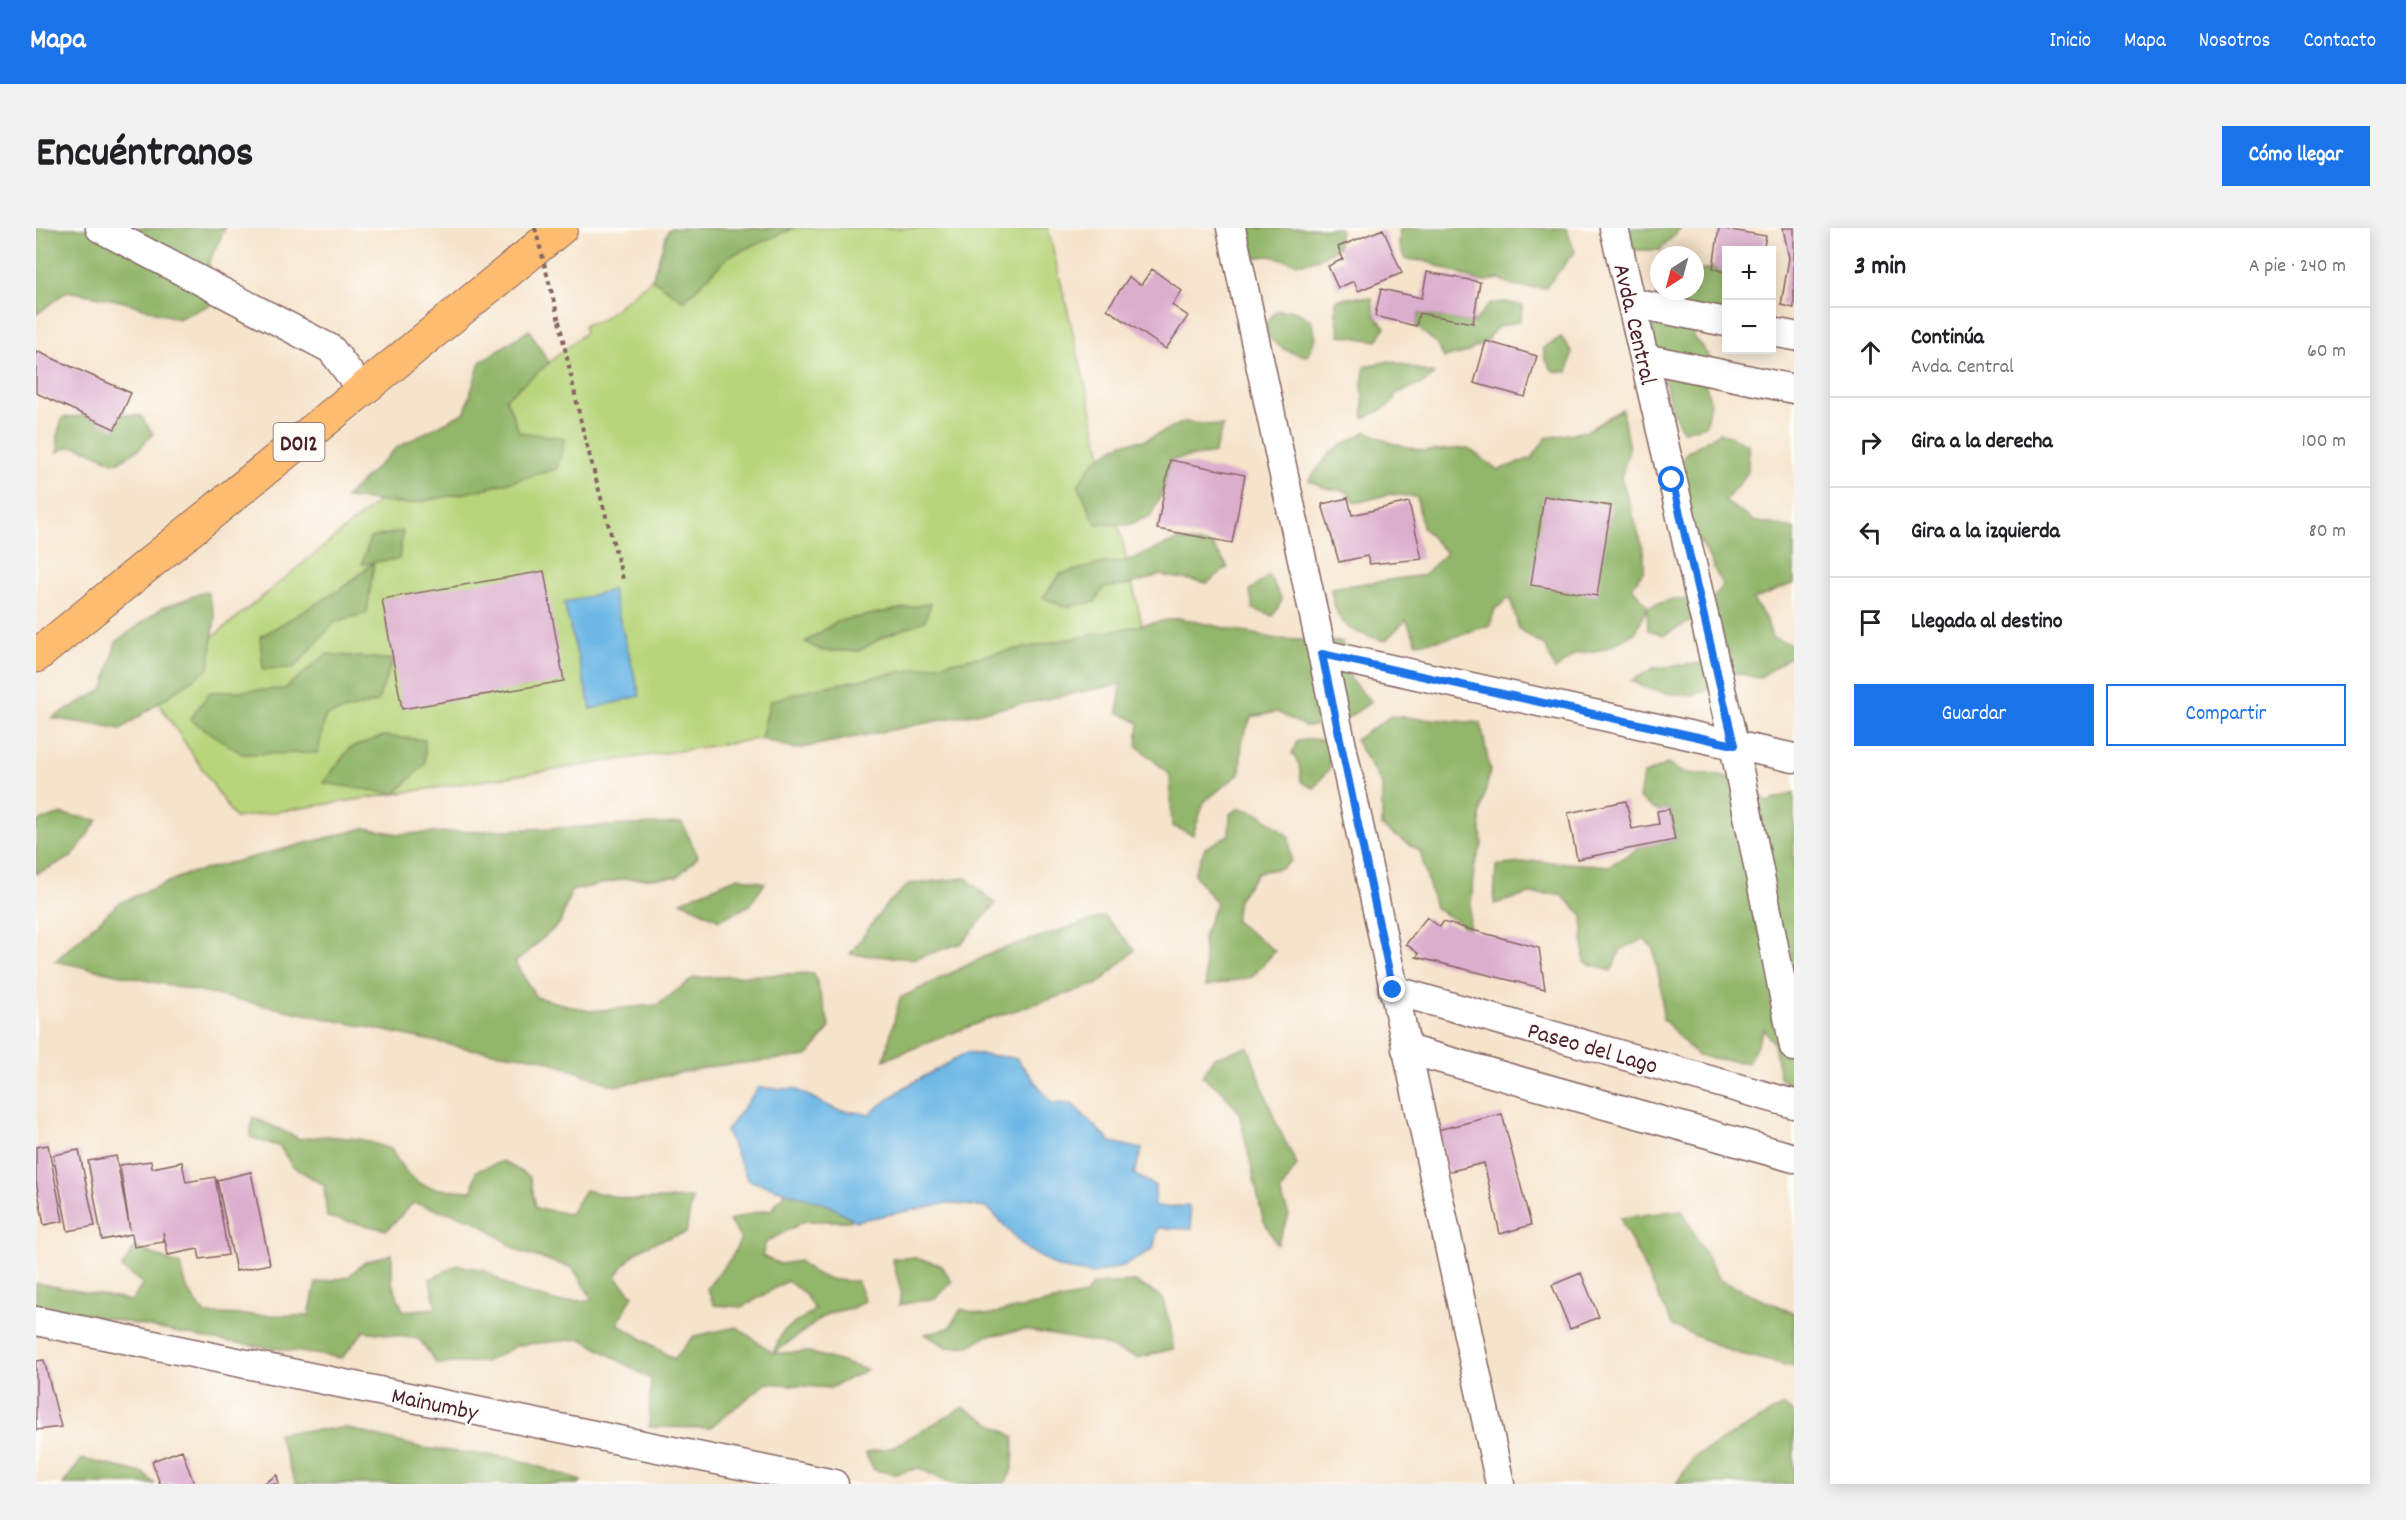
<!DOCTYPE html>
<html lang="es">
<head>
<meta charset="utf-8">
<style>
	:root { --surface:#fff; --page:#f2f2f2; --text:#202124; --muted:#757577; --line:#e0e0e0; --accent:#1a73e8 }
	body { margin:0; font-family:Dekko,sans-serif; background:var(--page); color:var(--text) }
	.controls { position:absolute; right:18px; top:18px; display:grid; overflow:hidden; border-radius:0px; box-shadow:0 3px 15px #0003 }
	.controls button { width:54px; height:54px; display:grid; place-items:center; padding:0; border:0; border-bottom:2px solid var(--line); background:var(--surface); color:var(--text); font:30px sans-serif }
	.compass { position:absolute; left:1614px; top:18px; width:54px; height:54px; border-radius:50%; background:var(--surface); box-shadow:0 3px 15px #0003; rotate:216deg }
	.stop { position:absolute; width:18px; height:18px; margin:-14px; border:4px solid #1a73e8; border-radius:50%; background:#fff }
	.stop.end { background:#1a73e8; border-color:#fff; box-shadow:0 2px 6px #0008 }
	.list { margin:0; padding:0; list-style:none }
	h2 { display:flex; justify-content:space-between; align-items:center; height:78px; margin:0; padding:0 24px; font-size:26px }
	h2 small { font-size:20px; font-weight:400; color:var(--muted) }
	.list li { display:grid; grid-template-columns:39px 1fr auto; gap:18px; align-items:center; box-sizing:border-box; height:90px; padding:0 24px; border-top:2px solid var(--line) }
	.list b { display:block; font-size:22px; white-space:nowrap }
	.list p { margin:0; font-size:20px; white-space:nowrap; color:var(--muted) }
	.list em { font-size:20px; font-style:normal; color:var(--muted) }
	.actions { display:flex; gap:12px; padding:18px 24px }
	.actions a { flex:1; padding:14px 0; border:2px solid var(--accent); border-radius:0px; text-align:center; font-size:21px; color:var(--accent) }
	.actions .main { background:var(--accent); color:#fff }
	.icon { flex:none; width:33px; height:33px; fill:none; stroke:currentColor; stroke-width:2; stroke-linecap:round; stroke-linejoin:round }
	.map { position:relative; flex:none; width:1758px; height:1256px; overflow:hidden; border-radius:0px }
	header { display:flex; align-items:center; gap:36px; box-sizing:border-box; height:84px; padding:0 30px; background:var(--accent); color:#fff }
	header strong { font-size:28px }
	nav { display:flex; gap:33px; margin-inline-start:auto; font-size:21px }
	.intro { display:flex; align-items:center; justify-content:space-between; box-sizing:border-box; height:144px; padding:0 36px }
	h1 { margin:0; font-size:42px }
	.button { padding:15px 27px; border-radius:0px; background:var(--accent); color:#fff; font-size:21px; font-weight:700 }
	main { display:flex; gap:36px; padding:0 36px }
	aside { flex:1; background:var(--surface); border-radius:0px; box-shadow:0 3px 15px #0003 }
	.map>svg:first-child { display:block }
	.green { fill:#b8d57b; stroke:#817a53; stroke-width:1.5 }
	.forest { fill:#92b66b; stroke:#6e6a4b; stroke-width:1.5 }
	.water { fill:#6cb7e5; stroke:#5b6b88; stroke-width:1.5 }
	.building { fill:#dcaece }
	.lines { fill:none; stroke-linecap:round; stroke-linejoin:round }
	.street-casing { stroke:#866463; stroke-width:31 }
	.primary-casing { stroke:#866463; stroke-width:35 }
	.path { stroke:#866463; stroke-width:4; stroke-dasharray:4.5 4.5; stroke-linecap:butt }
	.street { stroke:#fff; stroke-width:28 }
	.primary { stroke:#fdbc70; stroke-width:33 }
	.path-bridge { stroke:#866463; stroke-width:4; stroke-dasharray:4.5 4.5; stroke-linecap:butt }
	.route { stroke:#1a73e8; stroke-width:8 }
	.labels { text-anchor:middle; stroke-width:5; stroke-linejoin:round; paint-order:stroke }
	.shield { fill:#fdfcf7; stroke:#806168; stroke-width:1.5 }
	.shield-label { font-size:22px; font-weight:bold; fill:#4a1f2b }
	.street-label { font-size:24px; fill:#4a1f2b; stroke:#fdfcf7 }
</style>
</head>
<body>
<header>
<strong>Mapa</strong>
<nav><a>Inicio</a><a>Mapa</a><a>Nosotros</a><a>Contacto</a></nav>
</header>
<div class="intro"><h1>Encuéntranos</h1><a class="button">Cómo llegar</a></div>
<main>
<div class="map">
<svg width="1758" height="1256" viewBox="0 0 1758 1256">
	<rect width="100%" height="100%" fill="#fdfcf7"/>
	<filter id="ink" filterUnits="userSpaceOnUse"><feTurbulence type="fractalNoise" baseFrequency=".0167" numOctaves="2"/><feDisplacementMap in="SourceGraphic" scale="12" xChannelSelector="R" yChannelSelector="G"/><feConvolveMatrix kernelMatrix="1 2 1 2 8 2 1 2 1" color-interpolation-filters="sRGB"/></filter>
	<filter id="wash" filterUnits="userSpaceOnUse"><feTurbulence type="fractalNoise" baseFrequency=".008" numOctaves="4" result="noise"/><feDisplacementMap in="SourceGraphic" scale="24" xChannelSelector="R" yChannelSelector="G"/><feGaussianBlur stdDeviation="1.35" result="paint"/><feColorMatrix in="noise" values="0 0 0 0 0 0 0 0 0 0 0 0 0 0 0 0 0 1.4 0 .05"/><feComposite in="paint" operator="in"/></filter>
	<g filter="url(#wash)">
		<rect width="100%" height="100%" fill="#f5e3ca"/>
		<!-- green -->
		<path class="green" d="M679 0H1012L1119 451 199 590 113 461 549 105 548 97 565 92Z"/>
		<!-- forest -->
		<path class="forest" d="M0 0H189L173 34 176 76 142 91 85 73 31 63 0 87Z
			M636 0H758L693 28 648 73 616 51 632 2Z
			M1204 0H1304L1302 19C1291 26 1275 37 1262 35 1240 32 1238 23 1215 32Z
			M1364 0H1530L1539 24 1509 60 1481 59 1463 51 1444 54 1389 33 1369 31 1363 17Z
			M1594 0H1645L1624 22H1596L1589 13Z
			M1677 40 1690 45V81L1649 86 1659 110 1674 130 1668 150 1674 173 1670 197 1647 203 1636 182 1613 89 1623 60V63H1659V44Z
			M1318 69 1336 70 1339 88 1349 99 1341 113 1304 107 1300 85V72Z
			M1469 74 1487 78 1484 93 1460 100 1450 113 1432 124 1408 130 1401 116 1380 98 1383 85 1437 95 1454 76Z
			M1257 82 1275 92 1280 110 1271 128C1252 125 1234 118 1228 98L1240 83Z
			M493 102 513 135 470 170 483 204 529 210 521 241 440 263 372 276 309 270 360 220 429 184 444 134Z
			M1525 109 1536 124 1532 144 1517 143 1509 131 1507 120Z
			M1354 133 1398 146 1388 155 1359 166 1358 173 1344 183 1328 190 1326 155 1329 138Z
			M1586 181 1593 222 1585 249 1608 323V342L1596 359 1612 379 1637 371 1677 372 1686 357 1668 319 1644 288 1636 252 1650 225 1684 204 1712 216V244L1689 273 1717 293 1758 300V355L1717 372 1731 393 1736 410 1758 417V426L1723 450 1691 443C1687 448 1681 457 1675 461 1653 473 1615 464 1595 453L1618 440 1678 434 1657 392 1628 407 1612 402 1611 380 1599 405 1569 421 1539 426 1519 442 1510 419 1483 401 1474 370 1459 381 1454 397 1415 410 1381 415 1370 392 1349 413C1314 403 1300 400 1295 360L1388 347 1410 325 1386 299 1381 269 1354 266 1320 275 1310 263 1289 260 1273 252 1296 223 1330 203 1355 215 1387 223 1432 220 1462 242 1496 230 1510 210 1551 203Z
			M80 186 105 188 117 206 103 221 81 235C61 229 41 210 22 224V204L27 189 48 188 65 194Z
			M1148 194 1187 198 1178 225 1134 232 1130 256 1115 288 1092 297 1060 296 1042 257 1059 232 1086 215 1109 212Z
			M367 303 363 331 338 334 331 385 299 394 258 440 227 441 224 409 307 360 337 335 326 336 334 310Z
			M1141 312 1176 317 1192 339 1171 355 1124 347 1096 356 1067 360 1059 374 1028 379 1007 369 1025 346 1068 335 1091 333Z
			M1233 348 1246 372 1237 388 1217 381 1214 362Z
			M171 363 179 389 173 440 85 501 16 490 68 461 80 414 126 380Z
			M895 375 889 393 849 408 822 423H786L769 414 802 393Z
			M1142 390 1241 411 1306 414 1315 452 1335 474 1301 497 1268 498 1241 484 1215 489 1206 513 1204 545 1168 574 1157 607 1136 598 1134 547 1101 518 1103 495 1082 484 1085 456 760 521 725 511 734 473 776 461Z
			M291 426 357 432 341 474 289 488 282 525 206 526 154 491 174 464 248 461Z
			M1355 488 1445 495 1454 543 1444 587 1446 617 1438 640 1433 701 1399 680 1384 623 1346 599V556L1319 512Z
			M347 508 389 512V536L359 566 287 555 314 520Z
			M1275 511 1295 513 1293 541 1278 560 1265 554 1263 536 1256 525 1261 513Z
			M1631 536 1647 545 1679 547 1711 554 1732 574 1758 564V864L1744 849 1738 816 1728 801 1712 835 1661 828 1627 791 1625 758 1617 720 1608 711 1585 721 1575 743 1548 734 1547 687 1524 666H1494L1458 676 1460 638 1500 633 1573 638 1607 618 1639 612 1633 581 1621 583 1603 571 1607 547Z
			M1204 580 1224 586 1253 609 1255 633 1246 640 1222 644 1202 671 1199 693 1239 723 1216 749 1170 758 1167 709 1180 675 1158 646 1169 620 1193 607 1194 586Z
			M26 586 62 592 36 629 0 646V594Z
			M646 595 662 628 641 649 587 651 535 663 524 695 479 735 500 769 553 783 621 777 658 750 778 745 794 799 772 828 678 838 579 858 504 830 434 821 19 733 83 675 151 646 329 600 363 606Z
			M702 649 729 655 713 678 683 692 645 673Z
			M930 650 959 676 926 715 877 731 814 726 850 677 873 656Z
			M1068 688 1099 722 1062 756 955 790 848 832 864 770 960 723Z
			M1212 819 1241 897 1261 937 1244 964 1253 987 1241 1017 1227 991 1203 884 1186 863 1166 848 1178 829Z
			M217 889 264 911 289 908 324 911 355 921C379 964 390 960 436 963L440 943 467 933 494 949 500 980 534 986 549 962 595 972 656 970 650 1005C618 1013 597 1019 580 1049L597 1067 582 1096 638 1131 658 1108 701 1099 737 1125 747 1103 779 1082 768 1065 751 1053 707 1079 678 1077 671 1060 695 1030 705 1011 693 993 716 985 736 981 756 955 824 980 814 993H769L730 1014 726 1028 744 1036 763 1033C783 1051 794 1053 821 1053L829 1073 816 1080 793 1085 738 1125 773 1124 831 1142 794 1160 731 1155 673 1200 613 1199 615 1151 546 1111 482 1117 449 1134 401 1136 383 1111 328 1103 306 1130 173 1111 0 1076V1055L96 1073 107 1056 86 1040 98 1019 144 1037 152 1063 169 1086 273 1088 280 1055 312 1049 329 1034 356 1026V1054L367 1083 400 1080 394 1051 422 1037 448 1042 479 1062 522 1074 557 1072 537 1040 485 1024 437 991 377 975 351 1002 291 989 288 957 256 938 244 919 214 909Z
			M1646 982 1683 1052 1758 1085V1139L1696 1124 1637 1098 1584 990Z
			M856 1030H879L905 1037 916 1054 900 1070 863 1077 865 1063Z
			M1099 1054 1126 1069 1135 1100 1137 1121 1101 1130 1063 1115 989 1102 950 1108 933 1118 911 1119 889 1106 913 1100 925 1081 949 1087 1049 1067 1057 1056Z
			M1747 1178 1758 1185V1256H1640L1659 1228Z
			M927 1179 978 1209 977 1240 969 1255 915 1256 883 1240 860 1246 838 1242 829 1225 857 1219Z
			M310 1200 386 1220 477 1230 545 1253 544 1256H260L241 1205Z
			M46 1231 107 1245 119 1256H27Z"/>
		<!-- water -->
		<path class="water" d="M576 362 604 468 555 481 528 375Z
			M930 825 980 830 1016 875H1035L1075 914 1106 921 1098 946 1119 958V979L1153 978 1156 1001 1122 1000 1117 1021 1089 1037 1058 1046 1023 1040 989 1020 952 980 912 975 820 993 793 977 712 952 690 903 722 860 759 861 801 882 833 886 869 859Z"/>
		<g id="blocks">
			<!-- building -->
			<path class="building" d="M1683 0 1730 8 1727 22H1690V45L1677 40Z
				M1747 0H1758V80L1745 77 1753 30Z
				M1347 1 1366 45 1322 63 1318 53 1302 60 1292 38 1307 31 1302 19Z
				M1116 41 1146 63 1136 77 1152 88 1130 121 1071 81 1093 49 1105 57Z
				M1391 44 1444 54 1437 95 1383 85 1380 98 1339 88 1345 61 1386 70Z
				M1450 113 1501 128 1489 169 1438 155Z
				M0 123 95 165 79 201 0 165Z
				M1134 232 1209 247 1196 315 1121 301Z
				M1508 268 1575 278 1561 368 1495 357Z
				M1312 270 1316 287 1373 274 1386 331 1334 336 1331 328 1303 334 1286 276Z
				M508 343 528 453 366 481 346 371Z
				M1590 573 1596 601 1623 596 1621 583 1633 581 1639 612 1541 631 1532 585Z
				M1391 689 1404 699 1407 694 1503 720 1509 761 1380 729 1383 726 1370 716Z
				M1466 886 1495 997 1464 1006 1448 935 1411 944 1401 902Z
				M12 917 27 993 8 997 0 953V919Z
				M43 922 59 998 32 1003 17 927Z
				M80 928 94 1002 84 937 115 933 116 940 146 934 150 954 179 949 192 1027 164 1031 162 1021 132 1027 127 1004 128 1014 98 1019 96 1006 66 1012 52 933Z
				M215 944 234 1036 200 1043 181 952Z
				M1545 1045 1563 1089 1534 1101 1516 1057Z
				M8 1132 25 1199 0 1202V1133Z
				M146 1222 158 1256H124L116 1233Z
				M241 1247 243 1256H227Z"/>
		</g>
	</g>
	<g filter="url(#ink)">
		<use href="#blocks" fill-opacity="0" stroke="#866463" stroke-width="1.5"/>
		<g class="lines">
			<!-- street casing -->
			<g class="street-casing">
				<path id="street" d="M64 0 295 121 326 162
					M1195 0 1464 1256
					M1578 0 1698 517 1758 530
					M1597 75 1690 94
					M1736 104 1758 108
					M1608 130 1758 161
					M1286 426 1698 517 1758 819
					M1357 762 1758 876
					M1370 821 1758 930
					M0 1093 798 1256"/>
			</g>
			<!-- primary casing -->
			<g class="primary-casing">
				<path id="primary" d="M0 428 525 0"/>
			</g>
			<!-- path -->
			<path class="path" d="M523 93 547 203 587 351"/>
			<!-- street -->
			<use href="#street" class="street"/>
			<!-- primary -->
			<use href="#primary" class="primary"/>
			<!-- path-bridge -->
			<path class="path-bridge" d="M499 0 523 93"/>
		</g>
	</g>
	<g class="lines" filter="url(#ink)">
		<!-- route -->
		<path class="route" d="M1357 762 1286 426 1698 517 1636 252"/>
	</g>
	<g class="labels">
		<!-- shield labels -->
		<rect class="shield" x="237.5" y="195" width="51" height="38" rx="4.5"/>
		<g class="shield-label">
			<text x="263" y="222">D012</text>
		</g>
		<!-- street labels -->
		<g class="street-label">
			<text transform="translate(1600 96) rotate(77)" y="8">Avda. Central</text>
			<text transform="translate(1557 819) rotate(16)" y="8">Paseo del Lago</text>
			<text transform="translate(399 1175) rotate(12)" y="8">Mainumby</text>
		</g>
	</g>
</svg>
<div class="controls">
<button>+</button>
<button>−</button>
</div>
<svg class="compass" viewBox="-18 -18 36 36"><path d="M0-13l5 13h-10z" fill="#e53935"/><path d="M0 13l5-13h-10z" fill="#757577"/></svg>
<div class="stop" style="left:1636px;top:252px"></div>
<div class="stop end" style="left:1357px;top:762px"></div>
</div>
<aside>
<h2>3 min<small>A pie · 240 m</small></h2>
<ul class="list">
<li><svg class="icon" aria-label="ahead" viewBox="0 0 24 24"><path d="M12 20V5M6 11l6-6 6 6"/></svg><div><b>Continúa</b><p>Avda. Central</p></div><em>60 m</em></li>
<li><svg class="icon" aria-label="right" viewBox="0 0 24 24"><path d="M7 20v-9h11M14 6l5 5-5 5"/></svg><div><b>Gira a la derecha</b></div><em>100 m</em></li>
<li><svg class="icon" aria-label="left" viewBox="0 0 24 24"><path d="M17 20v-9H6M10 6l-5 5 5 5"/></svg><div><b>Gira a la izquierda</b></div><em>80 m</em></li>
<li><svg class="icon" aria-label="arrive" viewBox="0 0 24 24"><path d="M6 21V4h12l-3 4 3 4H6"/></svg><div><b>Llegada al destino</b></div></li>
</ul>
<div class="actions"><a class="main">Guardar</a><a>Compartir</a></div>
</aside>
</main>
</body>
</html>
